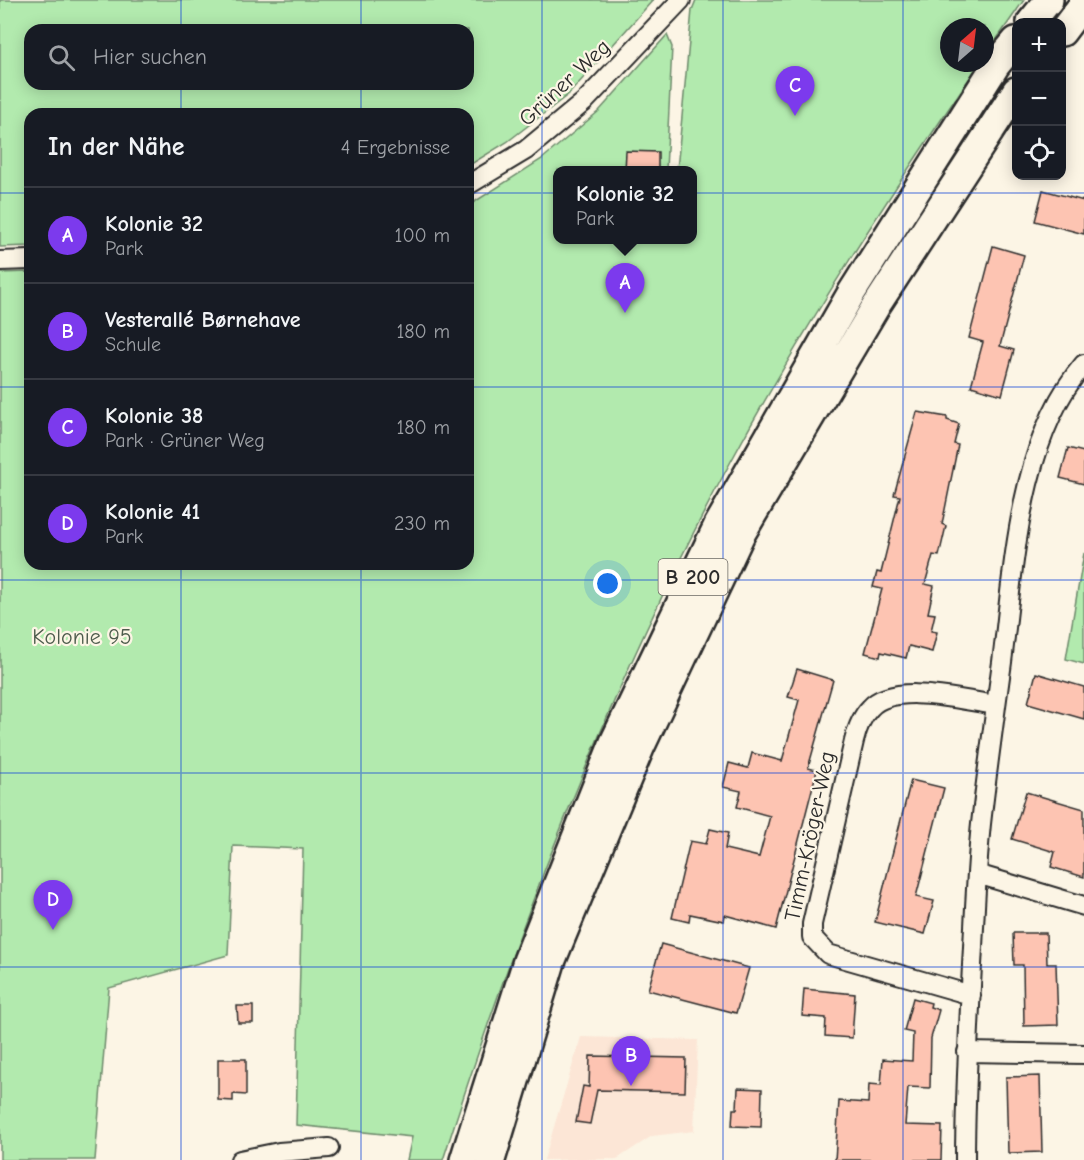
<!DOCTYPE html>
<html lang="de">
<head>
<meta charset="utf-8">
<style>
	:root { --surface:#171b24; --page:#20242c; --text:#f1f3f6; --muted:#9ea1a6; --line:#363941; --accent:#7c3aed }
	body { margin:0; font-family:"Comic Neue",sans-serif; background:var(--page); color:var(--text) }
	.controls { position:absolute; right:18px; top:18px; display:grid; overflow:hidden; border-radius:12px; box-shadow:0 3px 15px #0003 }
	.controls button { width:54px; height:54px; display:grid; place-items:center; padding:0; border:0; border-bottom:2px solid var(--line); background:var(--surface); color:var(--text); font:30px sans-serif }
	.compass { position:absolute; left:940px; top:18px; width:54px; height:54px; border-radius:50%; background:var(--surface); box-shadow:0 3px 15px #0003; rotate:28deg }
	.you { position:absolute; left:608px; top:584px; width:21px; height:21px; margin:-15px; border:4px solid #fff; border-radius:50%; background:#1a73e8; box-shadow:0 0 0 9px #1a73e833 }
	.badge { display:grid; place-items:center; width:39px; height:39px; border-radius:50%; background:var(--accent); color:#fff; font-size:20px; font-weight:700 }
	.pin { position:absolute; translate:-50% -50px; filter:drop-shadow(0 2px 3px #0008) }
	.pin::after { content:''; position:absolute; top:32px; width:21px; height:18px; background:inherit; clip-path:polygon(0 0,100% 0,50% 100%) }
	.popup { position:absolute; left:553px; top:166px; width:144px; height:78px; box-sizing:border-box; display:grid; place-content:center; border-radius:12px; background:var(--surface); filter:drop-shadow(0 2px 4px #0005); font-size:20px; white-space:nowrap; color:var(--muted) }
	.popup b { font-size:22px; color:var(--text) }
	.popup::after { content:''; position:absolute; left:50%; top:100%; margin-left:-12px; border:12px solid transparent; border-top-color:var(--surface) }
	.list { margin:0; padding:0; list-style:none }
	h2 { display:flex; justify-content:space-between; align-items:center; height:78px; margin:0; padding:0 24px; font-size:26px }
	h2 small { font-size:20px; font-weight:400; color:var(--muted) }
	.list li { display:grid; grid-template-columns:39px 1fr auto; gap:18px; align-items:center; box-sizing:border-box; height:96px; padding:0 24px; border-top:2px solid var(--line) }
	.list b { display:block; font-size:22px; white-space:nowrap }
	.list p { margin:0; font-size:20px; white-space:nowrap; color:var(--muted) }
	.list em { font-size:20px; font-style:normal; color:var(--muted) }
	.icon { flex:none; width:33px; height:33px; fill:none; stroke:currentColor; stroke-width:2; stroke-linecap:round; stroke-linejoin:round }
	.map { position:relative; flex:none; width:1084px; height:1160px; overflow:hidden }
	.search { position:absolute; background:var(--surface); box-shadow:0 3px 15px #0003; left:24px; top:24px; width:450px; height:66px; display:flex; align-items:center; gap:15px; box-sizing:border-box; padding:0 21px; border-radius:18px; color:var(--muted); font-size:22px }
	.panel { position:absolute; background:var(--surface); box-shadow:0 3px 15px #0003; left:24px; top:108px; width:450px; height:462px; border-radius:18px }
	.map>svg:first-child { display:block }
	.built { fill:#fce6d6 }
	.green { fill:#b2eaae; stroke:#6e8a6c; stroke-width:1.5; fill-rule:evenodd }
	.building { fill:#fdc4b2; stroke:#2b2b2b; stroke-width:1.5 }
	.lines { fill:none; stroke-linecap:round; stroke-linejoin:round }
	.minor-casing { stroke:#2b2b2b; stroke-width:22 }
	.highway-casing { stroke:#2b2b2b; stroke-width:32 }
	.minor { stroke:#fcf5e5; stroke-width:18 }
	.highway { stroke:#fcf5e5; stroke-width:27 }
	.grid { fill:none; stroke:#1d4ed8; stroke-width:1.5; stroke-opacity:0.55 }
	.labels { text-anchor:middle; stroke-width:4.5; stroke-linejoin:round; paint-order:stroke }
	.shield { fill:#fcf5e5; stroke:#6a6863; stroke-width:1.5 }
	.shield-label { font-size:21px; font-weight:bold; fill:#2b2b2b }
	.street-label { font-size:22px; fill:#2b2b2b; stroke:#fcf5e5 }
	.park-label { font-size:22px; fill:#4d5b4c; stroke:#fcf5e5 }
</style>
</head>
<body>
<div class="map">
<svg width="1084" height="1160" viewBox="0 0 1084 1160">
	<rect width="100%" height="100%" fill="#fcf5e5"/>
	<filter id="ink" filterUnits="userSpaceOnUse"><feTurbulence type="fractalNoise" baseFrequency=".0167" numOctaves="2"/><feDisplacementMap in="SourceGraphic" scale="12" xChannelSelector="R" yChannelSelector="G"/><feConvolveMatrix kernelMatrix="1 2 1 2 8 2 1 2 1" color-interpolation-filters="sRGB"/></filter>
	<g filter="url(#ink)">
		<!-- built -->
		<path class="built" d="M581 1037 698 1040 694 1131 652 1136 617 1159 544 1160Z"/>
		<!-- green -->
		<path class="green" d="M0 0H653L569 94 507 142 468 166V114H30V246L0 247ZM30 30H468V84H30Z
			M696 0H1024L985 56V27H949V63H980C890 193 804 326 729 465 611 683 518 924 443 1160H407L412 1137 296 1125 303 849 233 846 228 955 109 988 95 1160H0V273L30 272V564H468V206L542 159 599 111 667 35 672 47 666 170H558V240H692V170H677L692 10Z
			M1084 553V664L1066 659Z"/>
		<!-- building -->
		<path class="building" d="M626 151 658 152V171H625Z
			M1043 190 1084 201V234L1035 221Z
			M993 246 1024 255 1000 346 1014 350 1002 395 971 386 983 342 969 338Z
			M917 412 947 417V420L959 424 954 444 958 445 942 524 946 526 939 556 933 555 925 584 934 586 928 613 935 614 931 631 937 632 932 652 909 646 906 658 881 652 880 657 865 653 882 589 873 587 877 572 881 573 900 496 894 495Z
			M1068 448 1084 452V484L1060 478Z
			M797 669 833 680 808 768 817 770 776 929 725 915 724 921 690 914 689 922 672 918 690 841 706 844 710 829 728 833 725 849 759 857 770 816 737 807 741 791 723 787 729 763 748 768 752 753 782 761 799 700 788 697Z
			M1036 673 1084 687V719L1028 703Z
			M911 780 944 788 916 897 934 901 925 934 875 922Z
			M1026 792 1084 809V877L1051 867 1055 852 1012 839Z
			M1013 933H1046L1047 964H1056L1058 1025 1024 1026 1023 965H1014Z
			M661 944 749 968 736 1013 648 990Z
			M804 989 855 994 852 1038 825 1036 826 1018 802 1016Z
			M913 998 931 1003 930 1007 939 1010 931 1038 930 1088 908 1087 905 1125 942 1126 941 1160H835L839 1101 868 1103 869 1084 881 1085 883 1059 912 1061 913 1033 904 1031Z
			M237 1006H253V1023H238Z
			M590 1056 686 1058 685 1092 597 1090 590 1124 576 1122 583 1086 589 1087Z
			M218 1059H246V1095L233 1094V1101L218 1100Z
			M1040 1076 1042 1152 1008 1153 1006 1077Z
			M738 1088 762 1089 761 1127 732 1126 733 1109H737Z"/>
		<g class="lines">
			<!-- minor casing -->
			<g class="minor-casing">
				<path id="minor" d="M468 185 526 150 584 102 681 0
					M0 261 30 260
					M977 874 1084 906
					M971 995 828 954 812 937V924L854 741C857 729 861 717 870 708 894 681 964 701 996 705
					M967 1052 1084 1054
					M240 1160 279 1152 329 1148
					M965 1160C965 1095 969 1030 972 965 975 915 976 865 982 815 988 764 995 713 1002 662 1014 567 1019 439 1084 364"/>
			</g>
			<!-- highway casing -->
			<g class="highway-casing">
				<path id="highway" d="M1031 22 1049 0
					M1062 32 1084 3
					M464 1160 527 961 614 742 718 525 852 292 996 65 1016 41
					M491 1160 551 962 640 748 741 534 876 306 1016 91"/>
			</g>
			<!-- minor -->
			<use href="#minor" class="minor"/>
			<!-- highway -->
			<use href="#highway" class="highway"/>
		</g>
	</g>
	<!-- grid -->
	<path class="grid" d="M181 0V30M361 0V30M542 0V1160M723 0V1160M903 0V1160M181 84V114M361 84V114M0 193H30M468 193H1084M0 387H30M468 387H1084M181 564V1160M361 564V1160M0 580H1084M0 773H1084M0 967H1084"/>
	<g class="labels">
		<!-- shield labels -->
		<rect class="shield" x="658.5" y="559" width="69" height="36" rx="4.5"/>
		<g class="shield-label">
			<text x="693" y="584">B 200</text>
		</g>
		<!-- street labels -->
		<g class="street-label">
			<text transform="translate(564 82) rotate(-43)" y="8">Grüner Weg</text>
			<text transform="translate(809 836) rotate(-78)" y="8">Timm-Kröger-Weg</text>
		</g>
		<!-- park labels -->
		<g class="park-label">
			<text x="82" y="644">Kolonie 95</text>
		</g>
	</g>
</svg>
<div class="controls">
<button>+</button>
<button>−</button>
<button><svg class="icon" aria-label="locate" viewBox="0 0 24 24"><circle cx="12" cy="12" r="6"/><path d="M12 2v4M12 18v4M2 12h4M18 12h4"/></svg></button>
</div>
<svg class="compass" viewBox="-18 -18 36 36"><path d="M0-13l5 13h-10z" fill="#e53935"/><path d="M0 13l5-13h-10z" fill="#9ea1a6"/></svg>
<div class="you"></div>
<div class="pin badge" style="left:625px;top:313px">A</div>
<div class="popup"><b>Kolonie 32</b>Park</div>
<div class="pin badge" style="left:631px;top:1086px">B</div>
<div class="pin badge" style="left:795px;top:116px">C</div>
<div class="pin badge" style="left:53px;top:930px">D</div>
<div class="search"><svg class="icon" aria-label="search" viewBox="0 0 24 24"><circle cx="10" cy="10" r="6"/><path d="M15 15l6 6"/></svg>Hier suchen</div>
<section class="panel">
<h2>In der Nähe<small>4 Ergebnisse</small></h2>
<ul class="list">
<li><span class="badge">A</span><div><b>Kolonie 32</b><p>Park</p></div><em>100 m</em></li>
<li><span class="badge">B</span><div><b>Vesterallé Børnehave</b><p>Schule</p></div><em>180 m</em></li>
<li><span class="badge">C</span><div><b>Kolonie 38</b><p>Park · Grüner Weg</p></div><em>180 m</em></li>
<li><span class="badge">D</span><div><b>Kolonie 41</b><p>Park</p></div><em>230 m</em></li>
</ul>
</section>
</div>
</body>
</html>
